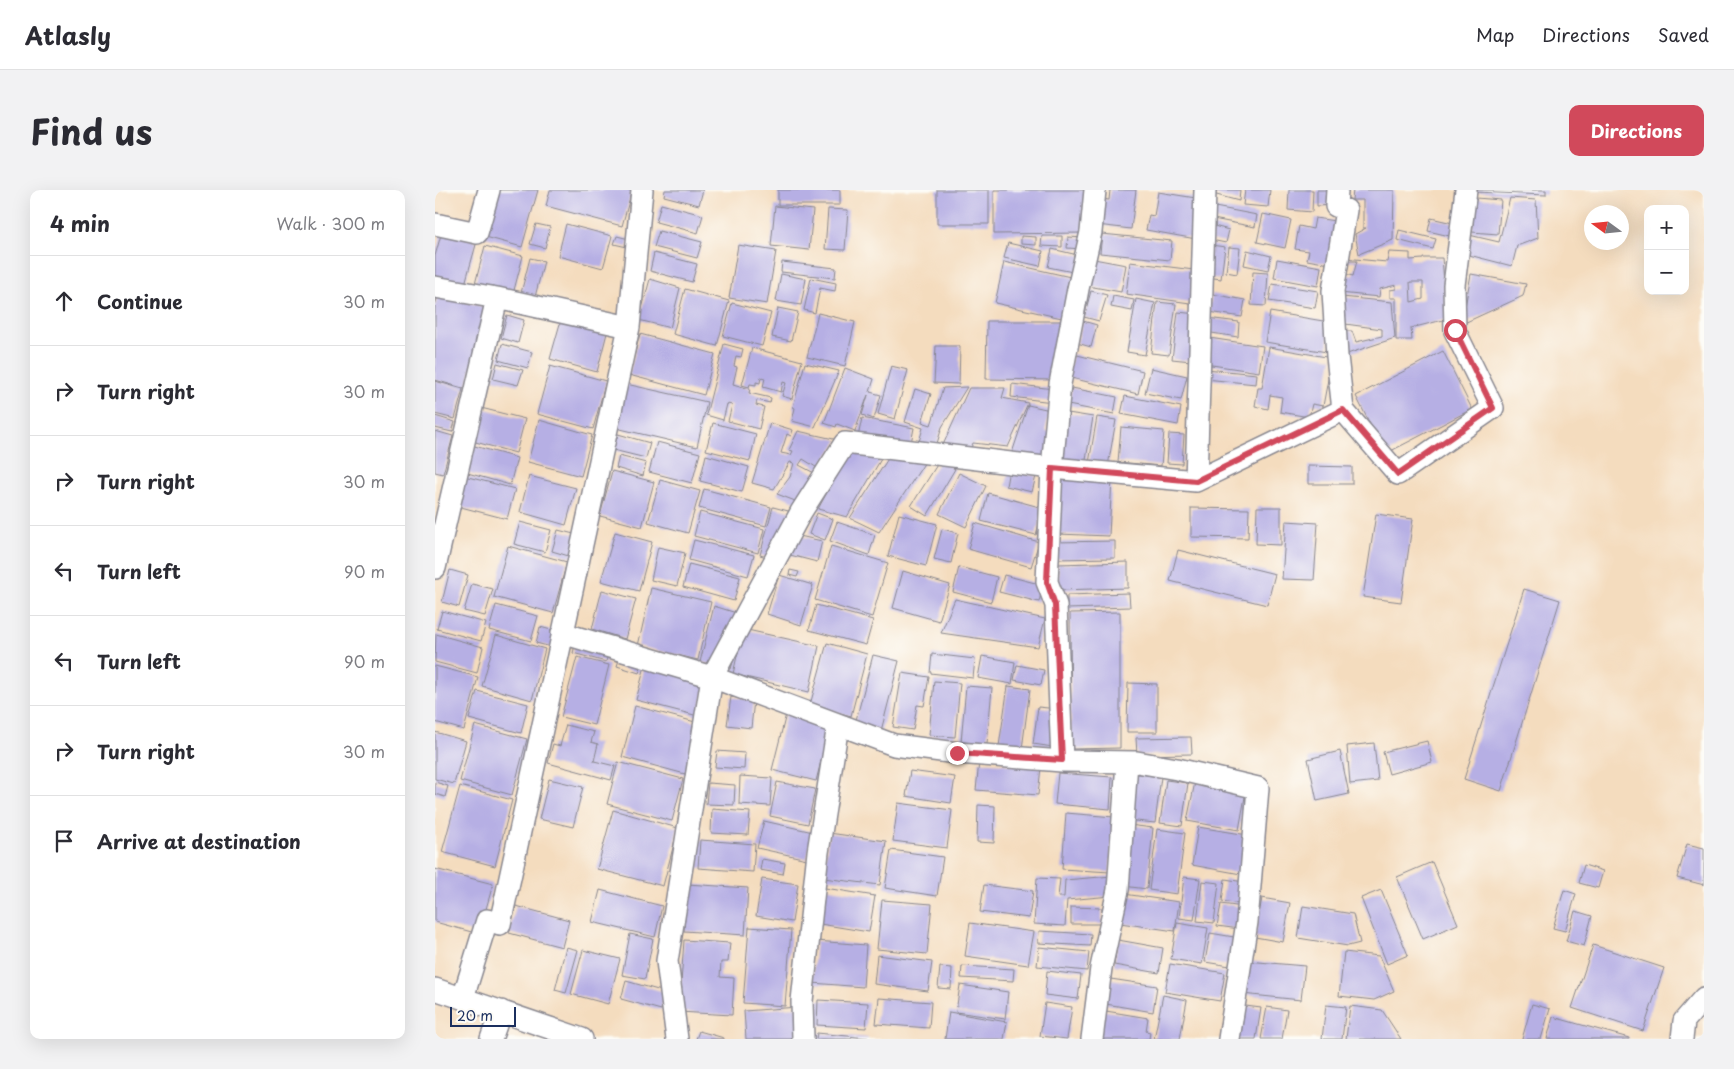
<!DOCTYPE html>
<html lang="en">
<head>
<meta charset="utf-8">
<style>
	:root { --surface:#fff; --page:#f2f2f3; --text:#2b2b33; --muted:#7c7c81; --line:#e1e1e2; --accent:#d1495b }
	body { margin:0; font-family:"Playpen Sans",sans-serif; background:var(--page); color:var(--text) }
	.controls { position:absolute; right:15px; top:15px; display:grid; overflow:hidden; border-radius:10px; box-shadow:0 5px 20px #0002 }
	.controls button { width:45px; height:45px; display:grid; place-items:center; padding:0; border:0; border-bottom:1px solid var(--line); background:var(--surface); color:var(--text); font:25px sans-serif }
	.compass { position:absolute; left:1149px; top:15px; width:45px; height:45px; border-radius:50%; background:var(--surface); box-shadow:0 5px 20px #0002; rotate:285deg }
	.scale { position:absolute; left:15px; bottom:12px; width:66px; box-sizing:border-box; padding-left:5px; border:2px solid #1b2f5e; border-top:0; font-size:14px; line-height:18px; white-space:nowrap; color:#1b2f5e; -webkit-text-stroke:4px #fdfcf7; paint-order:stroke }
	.stop { position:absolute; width:15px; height:15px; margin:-11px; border:4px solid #d1495b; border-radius:50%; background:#fff }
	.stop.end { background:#d1495b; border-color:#fff; box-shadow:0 1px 5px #0008 }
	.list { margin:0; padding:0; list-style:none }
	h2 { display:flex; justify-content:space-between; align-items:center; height:65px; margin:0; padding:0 20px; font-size:21px }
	h2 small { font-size:16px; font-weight:400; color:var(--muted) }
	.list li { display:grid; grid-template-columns:32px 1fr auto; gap:15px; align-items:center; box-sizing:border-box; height:90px; padding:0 20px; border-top:1px solid var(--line) }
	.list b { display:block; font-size:19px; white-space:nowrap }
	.list em { font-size:16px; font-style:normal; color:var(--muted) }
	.icon { flex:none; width:28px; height:28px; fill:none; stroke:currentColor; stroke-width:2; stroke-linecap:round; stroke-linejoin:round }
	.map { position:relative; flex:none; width:1269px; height:849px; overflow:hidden; border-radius:10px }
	header { display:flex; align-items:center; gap:30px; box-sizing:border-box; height:70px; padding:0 25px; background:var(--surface); border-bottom:1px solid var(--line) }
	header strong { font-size:24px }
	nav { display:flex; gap:28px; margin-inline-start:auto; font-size:18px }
	.intro { display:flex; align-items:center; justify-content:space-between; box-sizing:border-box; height:120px; padding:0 30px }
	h1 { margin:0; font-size:35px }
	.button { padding:12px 22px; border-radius:10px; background:var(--accent); color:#fff; font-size:18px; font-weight:700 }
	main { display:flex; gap:30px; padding:0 30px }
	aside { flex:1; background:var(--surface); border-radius:10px; box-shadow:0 5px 20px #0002 }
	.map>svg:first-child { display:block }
	.building { fill:#b6afe4; fill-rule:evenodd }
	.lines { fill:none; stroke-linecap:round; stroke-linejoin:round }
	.minor-casing { stroke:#88868e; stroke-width:24 }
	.minor { stroke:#fff; stroke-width:21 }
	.route { stroke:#d1495b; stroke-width:6 }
</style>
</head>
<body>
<header>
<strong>Atlasly</strong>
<nav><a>Map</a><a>Directions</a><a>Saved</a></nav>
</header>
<div class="intro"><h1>Find us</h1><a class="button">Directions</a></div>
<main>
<aside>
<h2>4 min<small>Walk · 300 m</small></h2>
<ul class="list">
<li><svg class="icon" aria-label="ahead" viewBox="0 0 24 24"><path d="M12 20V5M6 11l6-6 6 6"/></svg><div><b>Continue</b></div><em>30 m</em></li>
<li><svg class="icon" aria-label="right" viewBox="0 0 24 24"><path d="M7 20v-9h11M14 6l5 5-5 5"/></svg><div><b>Turn right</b></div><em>30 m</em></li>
<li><svg class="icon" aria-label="right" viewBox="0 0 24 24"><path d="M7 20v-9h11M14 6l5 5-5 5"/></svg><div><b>Turn right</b></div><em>30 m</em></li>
<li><svg class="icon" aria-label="left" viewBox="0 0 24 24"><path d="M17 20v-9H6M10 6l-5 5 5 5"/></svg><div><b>Turn left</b></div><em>90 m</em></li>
<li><svg class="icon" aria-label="left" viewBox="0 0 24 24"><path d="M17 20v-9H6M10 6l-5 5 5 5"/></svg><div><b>Turn left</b></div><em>90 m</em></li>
<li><svg class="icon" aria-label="right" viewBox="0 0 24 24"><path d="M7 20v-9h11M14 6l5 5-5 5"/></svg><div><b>Turn right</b></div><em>30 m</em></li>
<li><svg class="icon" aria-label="arrive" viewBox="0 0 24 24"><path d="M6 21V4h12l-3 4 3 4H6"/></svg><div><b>Arrive at destination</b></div></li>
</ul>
</aside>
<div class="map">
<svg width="1269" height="849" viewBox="0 0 1269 849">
	<rect width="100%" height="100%" fill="#fdfcf7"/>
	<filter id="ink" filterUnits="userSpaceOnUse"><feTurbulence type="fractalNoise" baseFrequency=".02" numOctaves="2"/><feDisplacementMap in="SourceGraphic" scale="10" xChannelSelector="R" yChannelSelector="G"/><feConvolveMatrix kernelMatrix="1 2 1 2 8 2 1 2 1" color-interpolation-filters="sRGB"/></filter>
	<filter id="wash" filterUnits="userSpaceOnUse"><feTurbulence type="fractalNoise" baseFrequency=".0096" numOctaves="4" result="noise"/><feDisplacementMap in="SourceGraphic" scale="20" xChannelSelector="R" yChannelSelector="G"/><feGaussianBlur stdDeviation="1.12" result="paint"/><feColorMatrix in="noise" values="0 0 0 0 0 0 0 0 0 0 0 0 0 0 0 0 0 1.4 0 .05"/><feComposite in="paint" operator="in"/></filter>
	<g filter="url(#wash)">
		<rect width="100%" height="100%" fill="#f4dcbe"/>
		<g id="blocks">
			<!-- building -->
			<path class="building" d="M60 0H103L87 57 47 46Z
				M115 0H197L187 36 111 16Z
				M230 0H268L264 15 229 6Z
				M343 0H405V15H343Z
				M502 0H554V34H502Z
				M559 0H649L648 43 559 44Z
				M675 0H701L696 39 662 35 666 9 674 10Z
				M774 0H805L804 11 774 3Z
				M810 0H835L833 17 808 15Z
				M854 0H878L877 22 853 20Z
				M882 0H897L898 15 882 16Z
				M918 0H959L958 50 924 64 920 44 931 38H928V10H917Z
				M1039 0H1111V5L1039 2Z
				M723 2 767 9 761 49 711 40 714 25 719 26Z
				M1041 8 1066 10 1063 44 1037 42Z
				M1075 8 1101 10 1103 48 1082 56 1077 76 1030 64 1034 45 1064 52Z
				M226 14 268 25 263 43 221 32Z
				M340 16 378 20 374 60 336 56Z
				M780 17 822 25 820 37 778 29Z
				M393 19 413 20 410 60 390 59Z
				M828 24 856 30 850 58 822 52Z
				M880 28 907 32 900 75 872 70 874 61 860 59 864 36 878 39Z
				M996 28 1022 34 1019 47 993 41Z
				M101 34 115 37 110 58 95 54Z
				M131 34 177 46 168 78 123 66Z
				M779 36 794 40 791 53 776 50Z
				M964 40 1001 49 998 59 962 50Z
				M7 41 42 51 30 94 0 86V66Z
				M224 41 267 52 262 68 219 57Z
				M667 44 737 51 735 70 665 63Z
				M182 46 194 49 192 57 179 54Z
				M586 46 601 47V55L586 54Z
				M607 46H627V57L606 56Z
				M633 47 649 48 648 59 632 58Z
				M573 53 608 61 605 76 569 68Z
				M303 55 341 61 332 114 294 108Z
				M776 55 790 57 786 89 772 87Z
				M50 56 88 66 78 104 40 94Z
				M794 57 805 58 802 84 791 82Z
				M617 59 647 66 643 83 613 77Z
				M812 60 836 66 833 80 809 75Z
				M954 62 975 63V70L988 69V68H1007L1012 129 976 138 977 150H961V108H955V100L961 99V95L945 99 944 107 905 103 909 68 952 72ZM913 71H922L918 86 910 84ZM975 92H988V109L976 112Z
				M219 63 262 74 257 92 215 81Z
				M95 68 109 71 100 107 86 103Z
				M659 69 691 75 686 102 653 96Z
				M842 69 886 77 883 96 839 88Z
				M347 72 401 78 400 88 346 82Z
				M569 72 640 88 631 129 560 113Z
				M695 72 759 80 755 113 691 104Z
				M818 82 833 83 831 116 816 115Z
				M346 84 371 89 366 115 341 111Z
				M1036 84 1091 94 1088 106 1027 134Z
				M376 88 401 93 400 101 385 98 380 123 369 120Z
				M215 89 245 98 235 138 204 130Z
				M837 94 883 101 880 118 834 111Z
				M250 99 294 111 282 156 238 144Z
				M656 101 672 105 664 131 649 127Z
				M3 104 53 118 31 199 0 190V117Z
				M777 104 810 110 807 127 774 122Z
				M678 106 699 110 697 121 676 117Z
				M907 107 957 112 960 148 906 166 905 141H917L921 152 947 146V139L903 133Z
				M701 109 720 113 710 165 692 162Z
				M722 112 741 114 734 165 716 163Z
				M297 113 336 123 327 156 288 146Z
				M343 118 363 122 356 151 337 147Z
				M743 122 762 124 756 171 737 169Z
				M835 122 894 132 892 162 830 152Z
				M383 123 420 132 410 176 372 167Z
				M72 125 89 130 83 153 66 148Z
				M772 128 804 132 803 147 770 142Z
				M126 130 172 143 162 182 115 169Z
				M552 131H627L621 190 551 189Z
				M648 131 662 135 656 157 642 153Z
				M205 144 280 164 269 205 194 185Z
				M774 148 828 156 824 182 770 174Z
				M67 154 97 162 93 178 63 170Z
				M289 154 308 159 306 167 301 166 299 176 302 177 298 194 315 199 314 203 336 208 335 213 322 210 321 215 329 217 324 239 293 231 297 215 292 214 288 230 271 225Z
				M501 156H525L524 194 499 193Z
				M834 157 897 168 888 216 877 214 874 227 845 222 847 207 835 205 833 219 820 216 823 198H827Z
				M317 158 367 171 357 209 347 206 351 193 348 192 346 202 328 197 330 188 326 187 325 193 321 192V195L315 194 314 197 307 195Z
				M1008 161 1037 219 950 264 921 206Z
				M638 164 708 181 703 204 632 187Z
				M62 173 88 180 83 195 58 189Z
				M370 173 404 181 380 237 357 231 360 218 358 217Z
				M115 176 171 191 158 239 102 224Z
				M456 176 473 180 460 229 443 224Z
				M410 178 439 189 435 202 446 205 439 229 427 225 433 205 420 241 402 234 401 237 389 233Z
				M716 178 752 186 746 210 710 203Z
				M771 179 822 184 821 194 770 189Z
				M0 191 28 199 20 229 0 224Z
				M191 194 272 212 262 257 181 238Z
				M577 194 619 199 618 212 576 207Z
				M532 197 507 237 500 260 483 255 488 238 470 232 480 199 496 204 487 232 496 235 508 198Z
				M534 198H570L567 208 593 213 573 257 538 253 534 262 508 255Z
				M637 198 682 207 679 224 633 215Z
				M690 206 746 217 743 235 686 224Z
				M593 215 615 220 610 241 618 243 610 272 577 263Z
				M42 217 90 229 81 263 33 250Z
				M633 223 658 227 650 276 625 271Z
				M0 226 20 232 17 242 0 238Z
				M662 227 681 230 673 276 654 273Z
				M427 228 479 238 475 258 423 247Z
				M104 230 157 245 146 286 93 272Z
				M278 233 321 244 315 271 271 260Z
				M335 233 358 240 356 246 352 244 346 263 356 265 358 261 354 260 363 241 403 250 384 279 368 269 364 275 383 285 368 314 342 304 355 287 359 273 355 272 339 299 317 293Z
				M686 237 729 241 726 276 683 272Z
				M0 241 18 246 8 284 0 282Z
				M183 244 215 253 211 268 178 260Z
				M734 244 749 245 747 274 732 273Z
				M222 252 265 263 257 293 214 282Z
				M36 255 82 268 75 295 29 282Z
				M415 260 449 264 412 327 383 319Z
				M456 264 490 272 444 342 415 328Z
				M271 265 314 277 307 302 265 291Z
				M184 266 211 273 208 286 181 278Z
				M505 270 520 279 492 326 476 316Z
				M873 276 917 277V294H873Z
				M574 280 601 286 597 302 571 296Z
				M177 281 219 292 207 337 165 326Z
				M524 283 551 296 531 337 504 324Z
				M626 284 677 287 674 346 623 344Z
				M29 286 80 299 72 329 22 316Z
				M94 286 141 298 131 335 85 322Z
				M225 290 265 301 253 343 213 332Z
				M269 299 336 317 331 336 264 318Z
				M553 303 608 318 601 345 546 331Z
				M338 317 361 323 335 368 325 365Z
				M822 317H846V355L821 354Z
				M756 318 814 319 813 348 756 347Z
				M265 322 329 339 323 363 259 346Z
				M382 323 398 329 390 350 374 344Z
				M464 324 502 334 491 376 453 366Z
				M941 324 978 329 966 412 928 407Z
				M851 331 883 333 879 390 847 389Z
				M85 332 116 340 110 362 79 354Z
				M402 332 440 345 434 365 395 351Z
				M540 333 604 352 596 377 533 359Z
				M507 339 523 343 516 373 499 369Z
				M123 340 143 345 137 367 117 361Z
				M180 342 217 352 204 401 166 391Z
				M360 345 387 351 382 372 355 365Z
				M259 350 319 365 313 386 254 370Z
				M680 351V368L619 369V352Z
				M73 356 132 372 118 423 59 407Z
				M396 356 453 373 437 427 380 410Z
				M223 357 250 363 242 396 216 390Z
				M743 360 840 384 832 415 735 391Z
				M693 372V398L624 400 623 374Z
				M254 374 305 387 299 411 248 397Z
				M524 377 562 387 556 412 518 402Z
				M15 380 33 385 24 417 7 412Z
				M355 380 364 382 362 387 354 385Z
				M468 381 515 395 504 431 458 418Z
				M344 385 378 395 366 435 332 424Z
				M569 385 608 395 604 412 564 402Z
				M37 394 58 399 50 426 29 421Z
				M216 398 276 412 263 470 203 456Z
				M1089 399 1125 410 1066 601 1029 589Z
				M167 400 201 409 190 449 157 439Z
				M694 403 695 417 632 419V405Z
				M520 409 610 429 603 457 506 443Z
				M61 415 103 426 96 451 54 440Z
				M381 415 438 430 431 455 374 440Z
				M279 416 311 426 296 479 265 472Z
				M7 421 51 433 46 451 2 439Z
				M685 422V558L636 559 635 423Z
				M105 437 124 442 120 458 101 453Z
				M308 439 384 456 374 502 298 484Z
				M1 444 48 457 42 483 0 472Z
				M61 445 110 459 97 510 47 496Z
				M141 451 174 459 171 472 138 463Z
				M392 453 432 464 416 526 375 515Z
				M186 464 208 471 204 483 182 476Z
				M497 464 540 469 538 488 495 483Z
				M438 465 464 471 446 541 420 534Z
				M547 466 580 472 577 494 543 488Z
				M142 467 174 475 159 535 126 527Z
				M582 475 609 480 606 495 579 490Z
				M0 476 43 487 29 540 0 532Z
				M210 476 272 492 263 526 201 510Z
				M467 483 494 487 489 516 482 515 478 540 458 537Z
				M499 491 525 493 520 547 494 545Z
				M693 493 722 494V542H692Z
				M531 496 557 498 552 554 526 552Z
				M573 496 595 499 587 559 564 556Z
				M42 501 93 514 86 543 34 529Z
				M296 507 319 510 316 538 292 535Z
				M200 516 264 533 250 584 187 567Z
				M603 517 623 519 618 557 598 554Z
				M351 524 395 535 381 591 337 580Z
				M40 535 92 549 77 605 25 591Z
				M131 535 159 542 156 552 163 554 159 571 180 576 176 590 113 573 118 554 125 556Z
				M0 542 31 551 19 594 0 589Z
				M756 547 757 564 702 565 701 548Z
				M992 551 997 572 954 584 948 562Z
				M939 553 943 591 915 594 912 556Z
				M282 561 310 563 309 579 280 577Z
				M905 561 914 604 882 611 873 569Z
				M183 572 248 589 237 631 172 614Z
				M544 572 606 577 603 605 541 600Z
				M475 581 520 587 516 613 471 606Z
				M623 583 677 587 675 619 620 614Z
				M698 583 726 587 720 633 692 630Z
				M305 586 337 588 335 616 304 614Z
				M114 589 148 597 138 637 104 629Z
				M731 590 753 593 747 636 725 633Z
				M0 592 13 596 10 607 0 604Z
				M342 592 380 599 373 634 335 626Z
				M760 592 811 601 804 640 752 631Z
				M273 593 300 595 299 615 271 614Z
				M25 596 77 610 60 676 7 662Z
				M463 613 517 620 512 658 458 651Z
				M543 615 560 616 559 653 542 652Z
				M277 619 315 622 313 645 276 643Z
				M178 620 243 638 228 696 162 679Z
				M631 623 679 627 675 682 627 679Z
				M329 631 378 642 372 669 322 658Z
				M694 635 718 638 712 699 688 696Z
				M763 637 813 645 806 684 757 675Z
				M722 639 750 643 742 704 714 700Z
				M394 643 451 651 445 695 388 688Z
				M265 650 320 654 318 682 263 678Z
				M1252 654 1269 658V695L1242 688Z
				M456 660 508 667 502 706 450 698Z
				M327 669 350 673 348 684 325 680Z
				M997 672 1023 734 988 749 962 687Z
				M1149 675 1168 681 1163 698 1144 693Z
				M0 679 58 694 44 744 0 732Z
				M677 686 676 706 632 710 630 736 599 734 602 688 625 689 623 707H629L630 690Z
				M749 687 765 689 759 730 744 728Z
				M327 689 363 694 357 732 321 726Z
				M790 689 809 692 805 714 787 711Z
				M767 691 784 693 779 733 762 731Z
				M252 694 313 698 310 745 249 741Z
				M549 695 598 701 594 728 545 722Z
				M390 698 440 706 434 742 385 734Z
				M165 700 227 716 220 747 157 732Z
				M946 700 973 765 952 774 926 708Z
				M1129 700 1141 704 1130 741 1118 738Z
				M689 704 744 712 740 741 685 733Z
				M827 708 855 713 848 752 820 747Z
				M447 710 497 714 492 764 442 759Z
				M786 714 809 717 805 739 782 736Z
				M81 716 134 730 127 757 74 743Z
				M868 716 918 724 925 753 913 756 863 748Z
				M636 717 667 718V734H636Z
				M1140 721 1157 726 1149 756 1131 751Z
				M535 733 599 742 593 775 530 766Z
				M742 733 773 738 767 774 736 769Z
				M314 737 356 740 350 816 308 813Z
				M604 741 656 744 655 756 603 753Z
				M775 743 799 747 795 776 770 772Z
				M195 744 218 749 210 789 187 785Z
				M249 750 295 753 293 772H286L285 787 299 788 297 825 244 822Z
				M683 750 728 758 724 783 679 775Z
				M381 751 431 755 428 797 377 793Z
				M1158 755 1229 778 1208 841 1137 818Z
				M131 757 143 760 131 803 120 800Z
				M604 757 654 762 652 781 602 776Z
				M148 760 185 769 173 814 136 804Z
				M909 762 944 766 959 801 939 810 904 806Z
				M442 765 497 772 493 801 439 794Z
				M800 770 870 776 866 810 797 803Z
				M735 774 790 783 785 811 730 802Z
				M527 776 579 779 578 791 526 788Z
				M505 777 517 778 516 799 503 798Z
				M612 781 646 785 643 809 610 805Z
				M669 788 722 796 718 822 665 813Z
				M191 791 230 802 226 820 186 809Z
				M525 795 573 802 570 829 521 822Z
				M728 805 752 810 745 849H719Z
				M444 808 496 812 494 838 441 834Z
				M383 810 433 813 431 838 382 835Z
				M610 813 637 817 632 849 605 846Z
				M1097 814 1115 819 1106 849H1087Z
				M803 815 826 818 821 849H799Z
				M891 815 911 817 907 849H887Z
				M915 816 947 820 966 849H911Z
				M363 817 365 849H311L309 821Z
				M832 817 852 820 847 849H826Z
				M665 820 713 828 711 841 715 842 714 849H660Z
				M514 822 572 832 569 849H510Z
				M1118 827 1194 848V849H1112Z
				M264 841 289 848V849H261Z
				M382 843 433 848V849H381Z"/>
		</g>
	</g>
	<g filter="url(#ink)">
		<use href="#blocks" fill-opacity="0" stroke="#88868e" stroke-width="1"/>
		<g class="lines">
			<!-- minor casing -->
			<g class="minor-casing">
				<path id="minor" d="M660 0 656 42 643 99 625 194 617 278 612 392 621 415 627 571 702 572 742 579 823 598 812 732 794 849
					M0 34 42 43 54 0
					M0 97 62 108 194 137
					M908 220 963 284 1058 218 1020 141 1019 95 1031 0
					M761 291 908 220 902 166 898 101 911 20 901 16 902 0
					M0 378 62 108
					M127 443 277 487 459 555 522 563 627 571
					M0 799 147 849
					M28 808 52 730 65 734 194 137 207 0
					M56 849 66 821
					M242 849 232 771 277 487 366 322 410 253 617 278 761 291 770 0
					M368 849 367 811 383 662 403 535
					M657 849 666 778 683 700 692 572
					M1247 849 1249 831 1269 808"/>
			</g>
			<!-- minor -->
			<use href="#minor" class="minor"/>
		</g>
	</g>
	<g class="lines" filter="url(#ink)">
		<!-- route -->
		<path class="route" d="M522 563 627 570 620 415 612 392 617 278 761 291 908 220 963 284 1058 218 1020 140"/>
	</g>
</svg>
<div class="controls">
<button>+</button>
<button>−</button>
</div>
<svg class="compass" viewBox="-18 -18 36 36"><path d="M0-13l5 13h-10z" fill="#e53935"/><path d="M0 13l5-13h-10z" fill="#7c7c81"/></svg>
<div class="scale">20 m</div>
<div class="stop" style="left:1020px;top:140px"></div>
<div class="stop end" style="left:522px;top:563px"></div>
</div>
</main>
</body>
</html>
